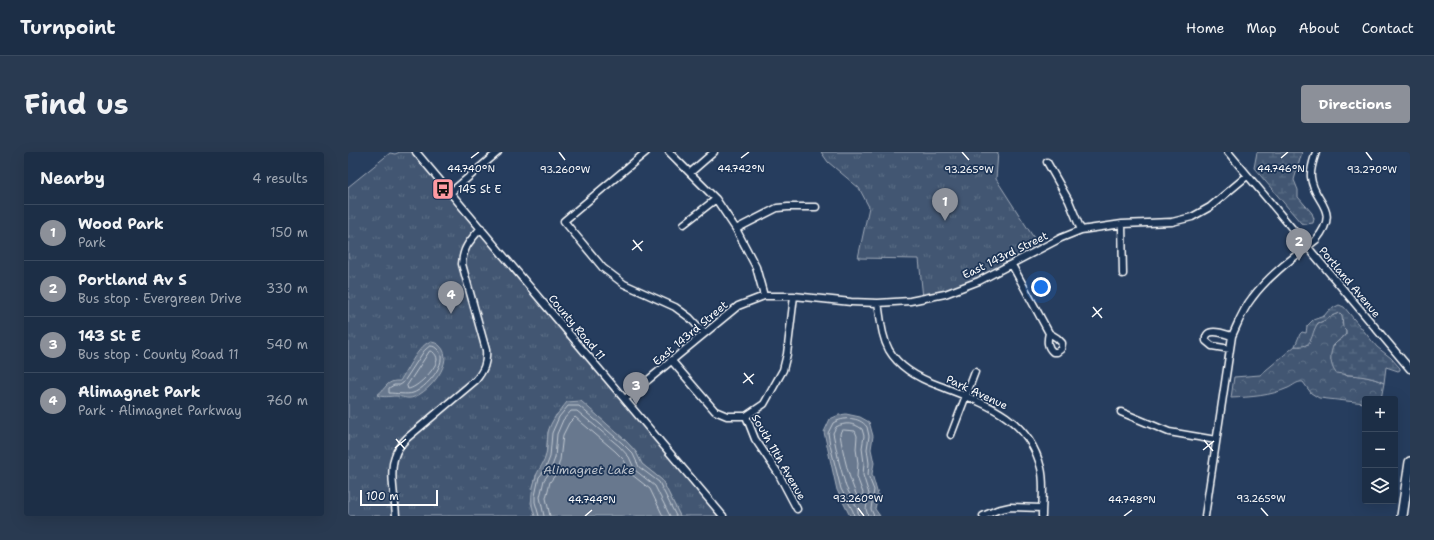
<!DOCTYPE html>
<html lang="en">
<head>
<meta charset="utf-8">
<style>
	:root { --surface:#1c2e46; --page:#293a51; --text:#f1f3f6; --muted:#a0a8b3; --line:#3a4a5f; --accent:#8c9099 }
	body { margin:0; font-family:"Shantell Sans",sans-serif; background:var(--page); color:var(--text) }
	.controls { position:absolute; right:12px; bottom:12px; display:grid; overflow:hidden; border-radius:4px; box-shadow:0 4px 16px #0002 }
	.controls button { width:36px; height:36px; display:grid; place-items:center; padding:0; border:0; border-bottom:1px solid var(--line); background:var(--surface); color:var(--text); font:20px sans-serif }
	.scale { position:absolute; left:12px; bottom:10px; width:78px; box-sizing:border-box; padding-left:4px; border:2px solid #fff; border-top:0; font-size:11px; line-height:14px; white-space:nowrap; color:#fff; -webkit-text-stroke:3px #1d3557; paint-order:stroke }
	.you { position:absolute; left:693px; top:135px; width:14px; height:14px; margin:-10px; border:3px solid #fff; border-radius:50%; background:#1a73e8; box-shadow:0 0 0 6px #1a73e833 }
	.badge { display:grid; place-items:center; width:26px; height:26px; border-radius:50%; background:var(--accent); color:#fff; font-size:13px; font-weight:700 }
	.pin { position:absolute; translate:-50% -33px; filter:drop-shadow(0 1px 2px #0008) }
	.pin::after { content:''; position:absolute; top:21px; width:14px; height:12px; background:inherit; clip-path:polygon(0 0,100% 0,50% 100%) }
	.list { margin:0; padding:0; list-style:none }
	h2 { display:flex; justify-content:space-between; align-items:center; height:52px; margin:0; padding:0 16px; font-size:17px }
	h2 small { font-size:13px; font-weight:400; color:var(--muted) }
	.list li { display:grid; grid-template-columns:26px 1fr auto; gap:12px; align-items:center; box-sizing:border-box; height:56px; padding:0 16px; border-top:1px solid var(--line) }
	.list b { display:block; font-size:15px; white-space:nowrap }
	.list p { margin:0; font-size:13px; white-space:nowrap; color:var(--muted) }
	.list em { font-size:13px; font-style:normal; color:var(--muted) }
	.icon { flex:none; width:22px; height:22px; fill:none; stroke:currentColor; stroke-width:2; stroke-linecap:round; stroke-linejoin:round }
	.map { position:relative; flex:none; width:1062px; height:364px; overflow:hidden; border-radius:4px }
	header { display:flex; align-items:center; gap:24px; box-sizing:border-box; height:56px; padding:0 20px; background:var(--surface); border-bottom:1px solid var(--line) }
	header strong { font-size:19px }
	nav { display:flex; gap:22px; margin-inline-start:auto; font-size:14px }
	.intro { display:flex; align-items:center; justify-content:space-between; box-sizing:border-box; height:96px; padding:0 24px }
	h1 { margin:0; font-size:28px }
	.button { padding:10px 18px; border-radius:4px; background:var(--accent); color:#fff; font-size:14px; font-weight:700 }
	main { display:flex; gap:24px; padding:0 24px }
	aside { flex:1; background:var(--surface); border-radius:4px; box-shadow:0 4px 16px #0002 }
	.map>svg:first-child { display:block }
	.forest { fill:url(#forest-crowns); stroke:#a0aab8 }
	.wetland { fill:url(#wetland-marsh); stroke:#a0aab8 }
	.park { fill:url(#park-tufts); stroke:#a0aab8 }
	.water { fill:#67788e; stroke:#a4aebb }
	.lines { fill:none; stroke-linecap:round; stroke-linejoin:round }
	.shore { stroke:#c2c9d2; stroke-width:1 }
	.minor-casing { stroke:#fff; stroke-width:9 }
	.highway-casing { stroke:#fff; stroke-width:12 }
	.minor { stroke:#1d3557; stroke-width:6 }
	.highway { stroke:#1d3557; stroke-width:9 }
	.ticks { fill:none; stroke:#fff; stroke-width:1.5 }
	.labels { text-anchor:middle; stroke-width:3.5; stroke-linejoin:round; paint-order:stroke }
	.poi-label { font-size:11px; fill:#fff; stroke:#1d3557; text-anchor:start }
	.street-label { font-size:11px; fill:#fff; stroke:#1d3557 }
	.water-label { font-size:12px; font-style:italic; fill:#bbc2cc; stroke:#1d3557 }
	.ticks-label { font-size:10px; text-anchor:middle; fill:#fff; stroke:#1d3557; stroke-width:3.5; stroke-linejoin:round; paint-order:stroke }
</style>
</head>
<body>
<header>
<strong>Turnpoint</strong>
<nav><a>Home</a><a>Map</a><a>About</a><a>Contact</a></nav>
</header>
<div class="intro"><h1>Find us</h1><a class="button">Directions</a></div>
<main>
<aside>
<h2>Nearby<small>4 results</small></h2>
<ul class="list">
<li><span class="badge">1</span><div><b>Wood Park</b><p>Park</p></div><em>150 m</em></li>
<li><span class="badge">2</span><div><b>Portland Av S</b><p>Bus stop · Evergreen Drive</p></div><em>330 m</em></li>
<li><span class="badge">3</span><div><b>143 St E</b><p>Bus stop · County Road 11</p></div><em>540 m</em></li>
<li><span class="badge">4</span><div><b>Alimagnet Park</b><p>Park · Alimagnet Parkway</p></div><em>760 m</em></li>
</ul>
</aside>
<div class="map">
<svg width="1062" height="364" viewBox="0 0 1062 364">
	<defs>
		<pattern id="forest-crowns" width="20" height="18" patternUnits="userSpaceOnUse"><rect width="20" height="18" fill="#425672"/><path d="M2 6a3 3 0 1 1 6 0M12 15a3 3 0 1 1 6 0" fill="none" stroke="#5e6f87"/></pattern>
		<pattern id="wetland-marsh" width="20" height="14" patternUnits="userSpaceOnUse"><rect width="20" height="14" fill="#425672"/><path d="M1 5h8M5 5V1M11 12h8M15 12V8" fill="none" stroke="#5e6f87"/></pattern>
		<pattern id="park-tufts" width="24" height="20" patternUnits="userSpaceOnUse"><rect width="24" height="20" fill="#425672"/><path d="M3 7l-1-3M5 7V3M7 7l1-3M15 17l-1-3M17 17v-4M19 17l1-3" fill="none" stroke="#5e6f87"/></pattern>
	</defs>
	<rect width="100%" height="100%" fill="#263d5e"/>
	<filter id="ink" filterUnits="userSpaceOnUse"><feTurbulence type="fractalNoise" baseFrequency=".025" numOctaves="2"/><feDisplacementMap in="SourceGraphic" scale="8" xChannelSelector="R" yChannelSelector="G"/><feConvolveMatrix kernelMatrix="1 2 1 2 8 2 1 2 1" color-interpolation-filters="sRGB"/></filter>
	<g filter="url(#ink)">
		<!-- forest -->
		<path class="forest" d="M992 161C996 164 995 167 994 172L998 178V182L985 194 983 208 997 223C1010 223 1024 225 1036 231L1033 247H1017V251L971 246 963 241 955 230C949 229 945 234 940 236 922 244 903 245 883 246L886 225 912 223 947 194H952L961 192 965 178 970 171C978 169 984 162 992 161Z"/>
		<!-- wetland -->
		<path class="wetland" d="M909 0H954L946 28 950 38V45L964 61 966 67 965 71 958 72 953 71 906 16Z
			M991 153 996 155 1029 195 1043 206 1052 216V218L1050 219 1038 215 1036 231C1021 223 1004 224 988 221 982 214 981 201 986 193 989 189 995 187 998 182V178L995 175 994 163 992 161C984 162 978 169 970 171 961 184 967 196 947 194L952 182 954 180 958 181 959 174 965 168 976 164 981 158Z"/>
		<!-- park -->
		<path class="park" d="M52 0H68L375 364H332L314 328 294 312 288 300 277 288 244 259 208 263 200 280 198 304 194 316 188 323 186 333 183 351 187 364H0V35L42 1 47 2Z
			M473 0H650L648 27 693 97 631 129 575 146 571 107 510 106 521 55 511 36 480 10Z"/>
		<!-- water -->
		<path class="water" d="M81 190C86 190 89 191 92 194 108 209 81 240 66 245 59 248 54 244 48 244 41 244 36 246 29 243 39 236 38 228 52 229 59 218 70 195 81 190Z
			M233 249 277 288 288 300 294 312 314 328 332 364H187C182 350 183 339 188 325 189 319 195 313 197 306 200 298 199 289 200 281 202 269 212 259 219 250Z
			M498 262 512 265 521 270 522 273 525 284 523 297 526 311 524 322 530 343 527 357 532 364H502L489 338 476 280 482 267 491 263Z"/>
		<g class="lines">
			<!-- shore -->
			<path class="shore" d="M82 194C86 194 87 195 90 198 102 210 77 237 65 241 60 243 46 241 41 241V236L46 233H52L55 231 76 199Z
				M82 199 85 200C87 202 89 204 89 208 87 218 69 236 60 237L59 234Z
				M496 278 507 279 509 284 508 297 510 311 509 325 515 341 513 347 510 346C501 328 495 302 492 282L493 279Z
				M191 364 187 350V344L191 325 197 318 202 305 204 281 211 265 220 254H231L274 291 285 302 291 315 311 330 328 364
				M196 364 192 345 196 328 202 320 207 306 209 282 215 268 223 259H229L271 294 281 305 287 318 307 334 322 364
				M202 364 198 346 202 330 208 322 212 308 215 283 221 271 227 265 267 299 276 308 283 322 302 337 315 364
				M506 364 505 359 493 337 482 293 480 281 485 271C495 265 511 264 519 275L521 284 519 297 521 311 520 323 526 338 523 357 526 364
				M511 364 509 356 498 335 491 310 485 281 488 275C497 270 506 271 514 277L516 284 514 296 516 311 515 323 521 342 518 357 520 364"/>
			<!-- minor casing -->
			<g class="minor-casing">
				<path id="minor" d="M68 0 375 364
					M298 0 216 69 255 116 276 132 327 155 342 166 356 181
					M321 0 368 47 388 77 408 115 416 144
					M880 0 1062 217
					M699 10 721 49 733 78
					M343 20 366 0
					M102 41 150 0
					M336 72 368 47
					M774 72 775 122
					M388 77 429 56 440 55H468
					M664 113 701 181C699 189 699 195 705 200H709L713 197 714 191 709 186 701 181
					M530 151C533 167 533 183 541 198 552 217 572 227 592 234 635 251 680 264 693 316 697 331 694 348 694 364
					M882 197 864 194 858 189C856 174 877 182 884 184
					M323 208 367 259 379 264H398
					M277 247 390 154 416 144H446L503 150 530 151 562 149 597 142 631 129 713 86 733 78 774 72 824 70 844 65 862 55 899 24
					M773 260 821 280 868 288
					M398 264 416 252 435 218 439 202 446 144
					M398 264 407 287 430 321 449 357
					M603 283 627 220
					M48 364C47 346 41 320 47 304 49 297 54 291 59 286L128 228C136 218 139 211 138 198L114 112C115 95 122 89 133 76
					M635 364 649 358 662 355 694 356
					M857 364 884 184C890 171 895 157 904 146 921 123 946 105 968 88 994 56 965 51 963 25 962 17 966 7 968 0"/>
			</g>
			<!-- highway casing -->
			<g class="highway-casing">
				<path id="highway" d="M1054 364 1062 310"/>
			</g>
			<!-- minor -->
			<use href="#minor" class="minor"/>
			<!-- highway -->
			<use href="#highway" class="highway"/>
		</g>
	</g>
	<!-- ticks -->
	<path class="ticks" d="M211 0 217 8M614 0 621 8M1018 0 1024 8M123 6 131 0M393 6 401 0M933 6 940 0M285 88 294 99M284 98 295 89M745 155 754 166M744 165 754 156M396 221 405 232M395 231 406 222M48 287 57 297M856 288 865 299M47 296 58 287M855 298 866 289M510 356 516 364M913 356 920 364M237 364 244 358M776 364 784 358"/>
	<!-- icons -->
	<defs>
		<g id="bus-square" transform="scale(1.15)"><rect x="-9" y="-9" width="18" height="18" rx="4" fill="#ff9aa2" stroke="#1d3557"/><path d="M-5-6H5V4H4V6H2V4H-2V6H-4V4H-5ZM-3.5-4V0h7V-4ZM-3.5 1.2v1.5H-2V1.2ZM2 1.2v1.5H3.5V1.2Z" fill="#111"/></g>
	</defs>
	<g fill-rule="evenodd">
		<use href="#bus-square" x="95" y="37"/>
	</g>
	<g class="labels">
		<!-- poi labels -->
		<g class="poi-label">
			<text x="110" y="41">145 St E</text>
		</g>
		<!-- street labels -->
		<g class="street-label">
			<text transform="translate(657 103) rotate(-26)" y="4">East 143rd Street</text>
			<text transform="translate(1002 130) rotate(50)" y="4">Portland Avenue</text>
			<text transform="translate(229 175) rotate(50)" y="4">County Road 11</text>
			<text transform="translate(342 181) rotate(-40)" y="4">East 143rd Street</text>
			<text transform="translate(629 240) rotate(25)" y="4">Park Avenue</text>
			<text transform="translate(431 305) rotate(60)" y="4">South 11th Avenue</text>
		</g>
		<!-- water labels -->
		<g class="water-label">
			<text x="241" y="322">Alimagnet Lake</text>
		</g>
	</g>
	<g class="ticks-label">
		<text x="123" y="20">44.740°N</text>
		<text x="393" y="20">44.742°N</text>
		<text x="933" y="20">44.746°N</text>
		<text x="217" y="21">93.260°W</text>
		<text x="621" y="21">93.265°W</text>
		<text x="1024" y="21">93.270°W</text>
		<text x="510" y="350">93.260°W</text>
		<text x="913" y="350">93.265°W</text>
		<text x="244" y="351">44.744°N</text>
		<text x="784" y="351">44.748°N</text>
	</g>
</svg>
<div class="controls">
<button>+</button>
<button>−</button>
<button><svg class="icon" aria-label="layers" viewBox="0 0 24 24"><path d="M12 4l9 5-9 5-9-5zM3 14l9 5 9-5"/></svg></button>
</div>
<div class="scale">100 m</div>
<div class="you"></div>
<div class="pin badge" style="left:597px;top:69px">1</div>
<div class="pin badge" style="left:951px;top:109px">2</div>
<div class="pin badge" style="left:288px;top:253px">3</div>
<div class="pin badge" style="left:103px;top:162px">4</div>
</div>
</main>
</body>
</html>
